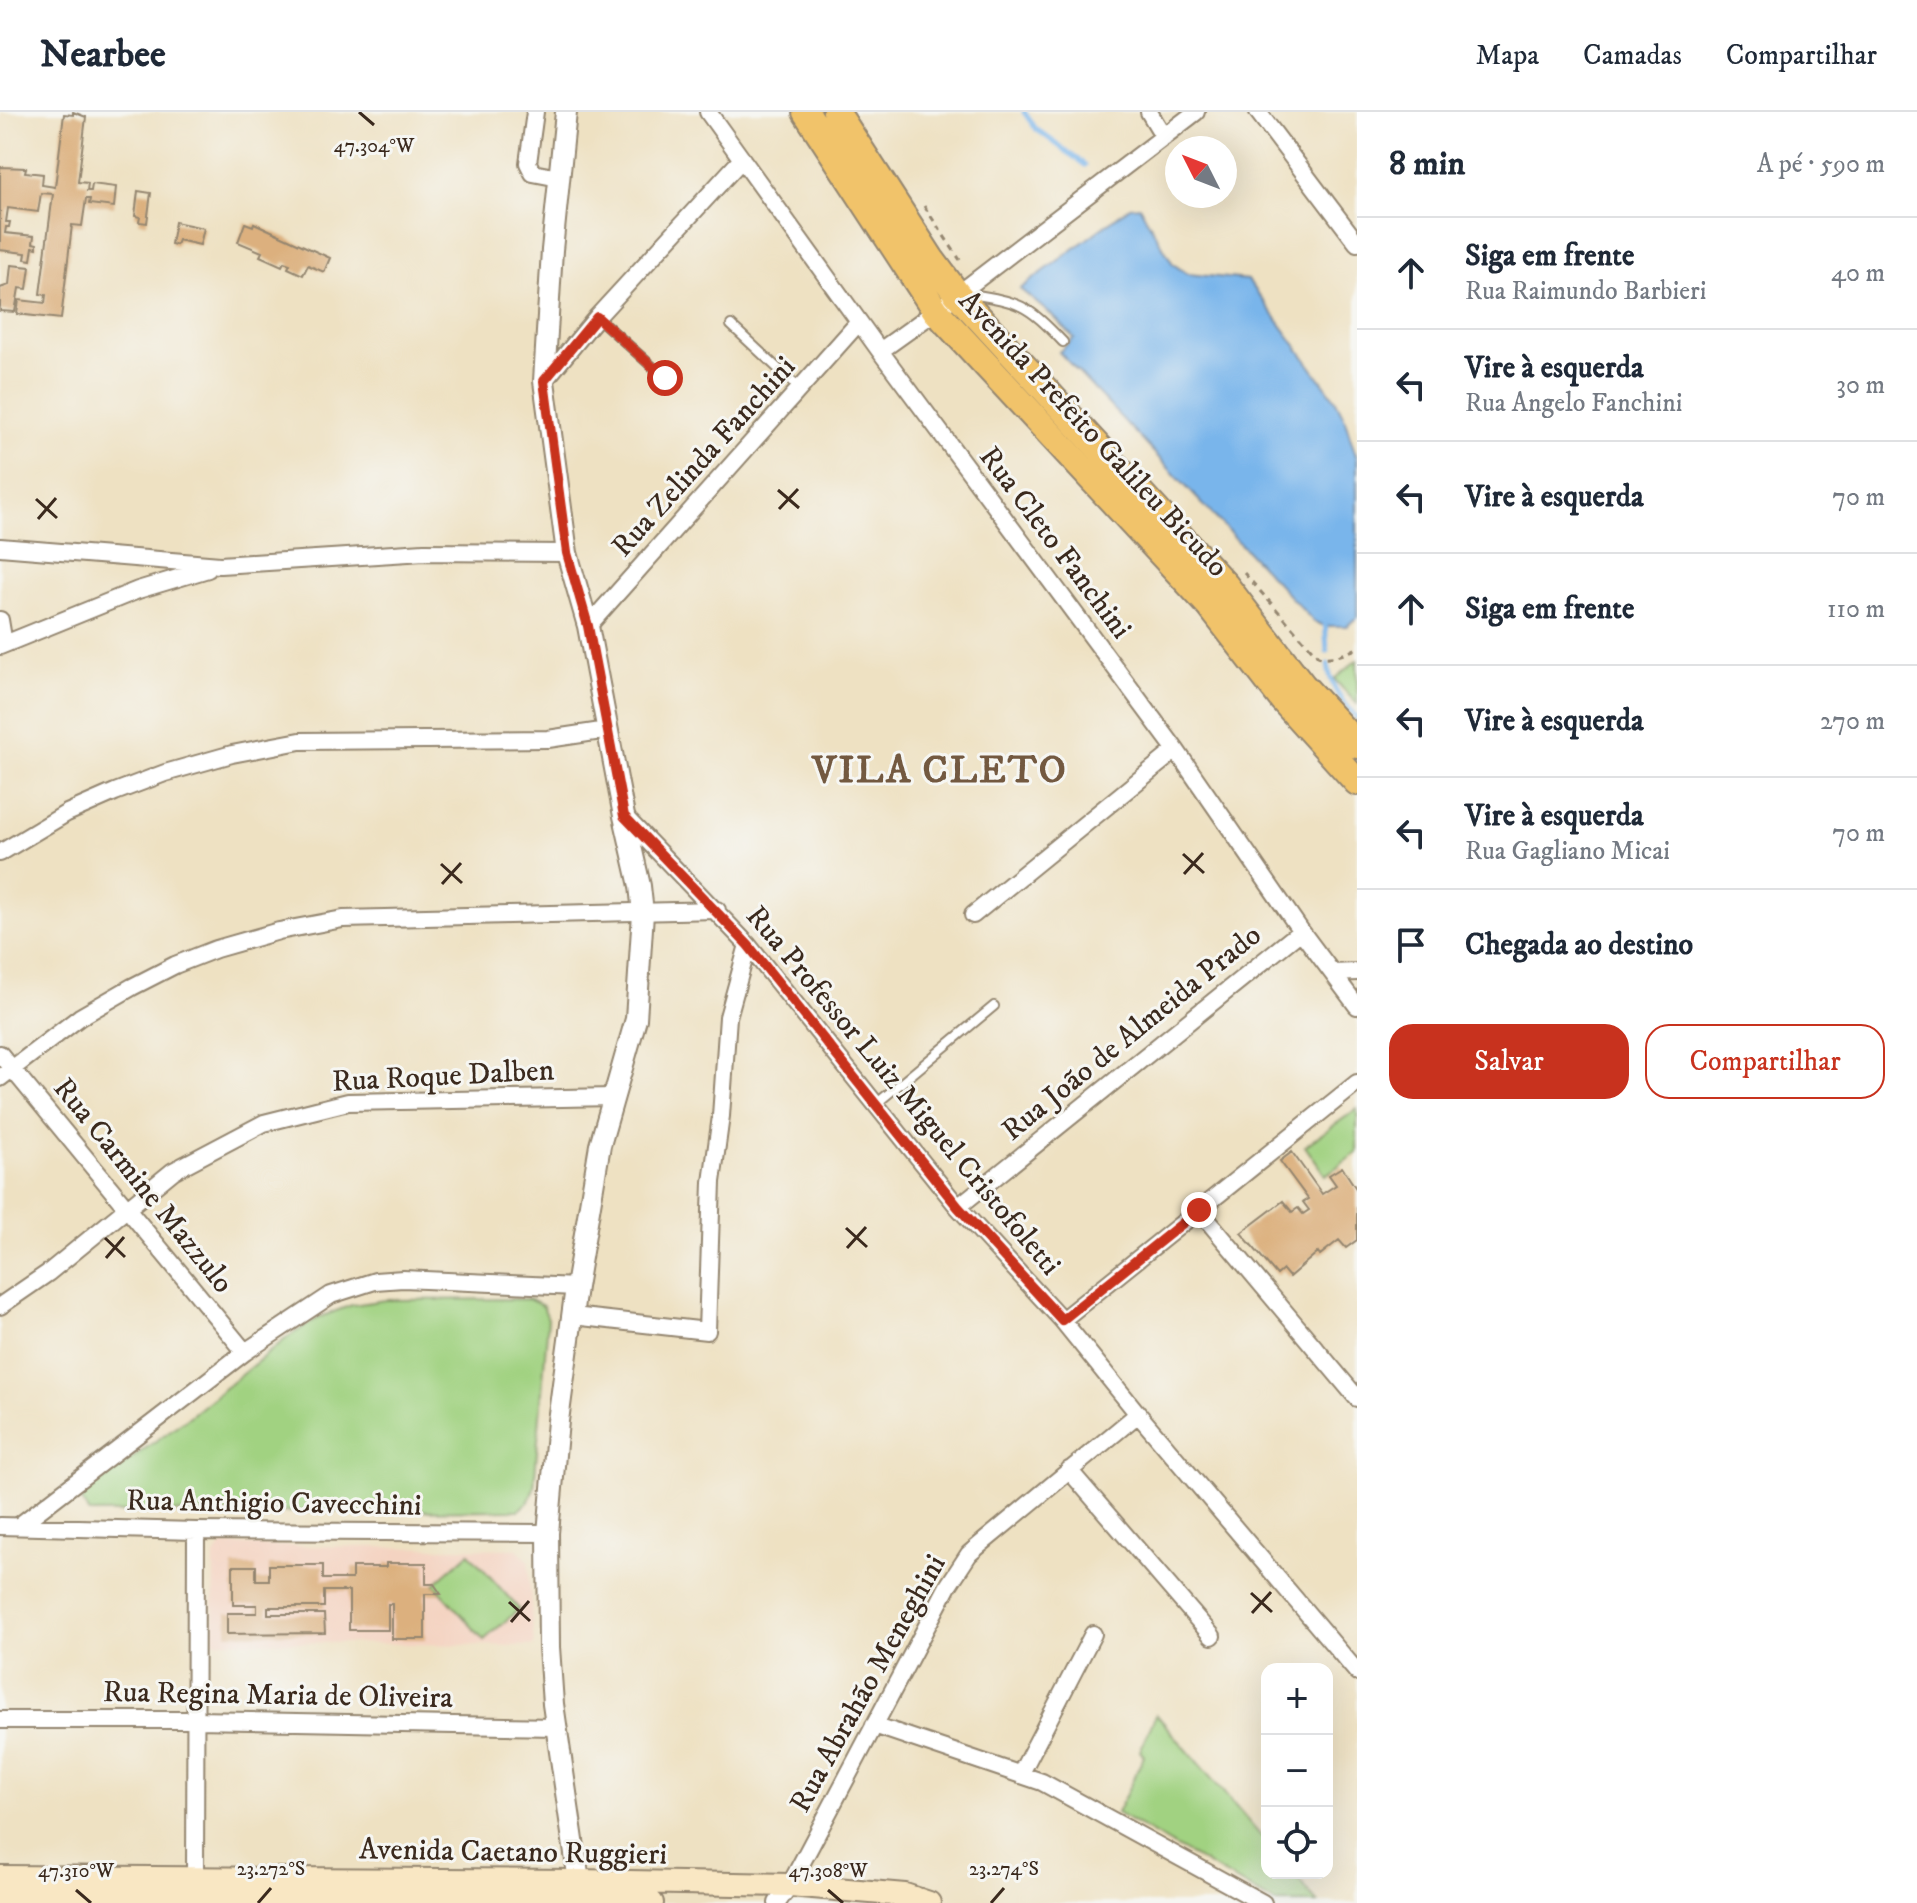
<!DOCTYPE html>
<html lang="pt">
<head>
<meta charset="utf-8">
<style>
	:root { --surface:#fff; --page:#f2f2f3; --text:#1f2937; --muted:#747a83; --line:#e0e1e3; --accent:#c8321e }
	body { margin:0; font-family:"IM FELL DW Pica",serif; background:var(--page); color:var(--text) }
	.controls { position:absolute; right:24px; bottom:24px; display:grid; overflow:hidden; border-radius:16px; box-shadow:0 8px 32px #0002 }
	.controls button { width:72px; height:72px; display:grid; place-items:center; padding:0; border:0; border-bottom:2px solid var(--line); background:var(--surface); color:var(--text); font:40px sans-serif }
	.compass { position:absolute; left:1165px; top:24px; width:72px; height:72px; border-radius:50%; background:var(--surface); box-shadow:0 8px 32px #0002; rotate:312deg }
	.stop { position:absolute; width:24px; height:24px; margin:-18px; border:6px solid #c8321e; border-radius:50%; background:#fff }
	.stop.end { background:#c8321e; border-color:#fff; box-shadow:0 2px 8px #0008 }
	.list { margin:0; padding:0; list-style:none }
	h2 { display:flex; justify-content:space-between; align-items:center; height:104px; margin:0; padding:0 32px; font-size:34px }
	h2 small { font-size:26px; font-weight:400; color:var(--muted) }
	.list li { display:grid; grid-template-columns:52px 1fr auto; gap:24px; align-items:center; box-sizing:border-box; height:112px; padding:0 32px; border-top:2px solid var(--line) }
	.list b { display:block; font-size:30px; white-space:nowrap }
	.list p { margin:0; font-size:26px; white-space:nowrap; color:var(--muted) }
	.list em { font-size:26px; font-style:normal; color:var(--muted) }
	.actions { display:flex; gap:16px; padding:24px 32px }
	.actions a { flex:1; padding:18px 0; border:2px solid var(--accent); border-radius:24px; text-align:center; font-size:28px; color:var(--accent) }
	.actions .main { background:var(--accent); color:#fff }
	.icon { flex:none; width:44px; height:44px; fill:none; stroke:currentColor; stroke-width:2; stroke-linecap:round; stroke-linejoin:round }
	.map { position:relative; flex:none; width:1357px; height:1791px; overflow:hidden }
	header { display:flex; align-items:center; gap:48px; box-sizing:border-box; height:112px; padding:0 40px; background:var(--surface); border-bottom:2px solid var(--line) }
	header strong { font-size:38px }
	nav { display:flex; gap:44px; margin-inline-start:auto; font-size:28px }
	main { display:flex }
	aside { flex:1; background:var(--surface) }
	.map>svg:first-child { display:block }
	.built { fill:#f4d3c1 }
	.green { fill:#a1d281; stroke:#6e7e50; stroke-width:2 }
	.water { fill:#79b5eb; stroke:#5a7084; stroke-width:2 }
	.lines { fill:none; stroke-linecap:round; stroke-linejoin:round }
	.stream { stroke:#79b5eb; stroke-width:5 }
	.building { fill:#dcb07e }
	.service-casing { stroke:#948670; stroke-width:12 }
	.minor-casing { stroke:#948670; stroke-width:20 }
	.tertiary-casing { stroke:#948670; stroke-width:24 }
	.secondary-casing { stroke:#948670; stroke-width:26 }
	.primary-casing { stroke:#948670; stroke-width:30 }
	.path { stroke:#948670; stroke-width:3; stroke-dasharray:6 6; stroke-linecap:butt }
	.service { stroke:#fff; stroke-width:8 }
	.minor { stroke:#fff; stroke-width:16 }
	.tertiary { stroke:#fff; stroke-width:20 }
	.secondary { stroke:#f9e7c3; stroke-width:22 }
	.primary { stroke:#f1c36a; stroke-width:26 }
	.route { stroke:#c8321e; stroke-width:10 }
	.ticks { fill:none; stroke:#3b2a1e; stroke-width:3 }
	.labels { text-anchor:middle; stroke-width:6; stroke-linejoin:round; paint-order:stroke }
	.street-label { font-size:30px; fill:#3b2a1e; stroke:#f6f6f2 }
	.district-label { font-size:38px; font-weight:bold; letter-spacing:2px; fill:#735940; stroke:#f6f6f2 }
	.ticks-label { font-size:20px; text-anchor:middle; fill:#3b2a1e; stroke:#f6f6f2; stroke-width:6; stroke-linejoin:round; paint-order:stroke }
</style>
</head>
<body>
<header>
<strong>Nearbee</strong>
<nav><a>Mapa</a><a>Camadas</a><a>Compartilhar</a></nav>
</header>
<main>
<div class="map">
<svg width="1357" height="1791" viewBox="0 0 1357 1791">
	<rect width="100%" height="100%" fill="#f6f6f2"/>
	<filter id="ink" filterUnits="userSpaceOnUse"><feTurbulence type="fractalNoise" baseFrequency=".0125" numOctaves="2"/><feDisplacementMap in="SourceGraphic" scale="16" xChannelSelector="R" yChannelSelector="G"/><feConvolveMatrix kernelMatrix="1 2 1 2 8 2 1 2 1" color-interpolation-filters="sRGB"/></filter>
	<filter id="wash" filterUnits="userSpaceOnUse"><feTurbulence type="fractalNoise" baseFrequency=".006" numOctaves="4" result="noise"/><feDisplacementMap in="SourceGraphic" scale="32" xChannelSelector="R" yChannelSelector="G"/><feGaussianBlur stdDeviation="1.8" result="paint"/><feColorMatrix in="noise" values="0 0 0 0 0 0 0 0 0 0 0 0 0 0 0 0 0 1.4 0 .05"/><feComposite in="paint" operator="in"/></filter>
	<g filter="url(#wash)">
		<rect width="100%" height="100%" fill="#eee1c2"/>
		<!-- built -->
		<path class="built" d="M222 1433 517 1437 528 1448 534 1534 213 1529 214 1445Z"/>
		<!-- green -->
		<path class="green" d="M1357 548V592L1334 567Z
			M1357 997V1041L1325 1063 1305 1034Z
			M528 1187 543 1194 548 1207 534 1376 529 1389 519 1398 89 1401 82 1390 84 1381 190 1304 288 1225 320 1205 352 1193 386 1188Z
			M469 1441 519 1497 484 1528 434 1472Z
			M1156 1602 1267 1731V1761H1292L1318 1791H1275L1117 1701 1144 1644 1140 1639Z"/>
		<!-- water -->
		<path class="water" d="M1139 94 1173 152 1188 162 1248 168 1335 287 1344 305 1357 347V505L1347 514H1325L1314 510 1059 240 1074 226 1055 206 1020 177 1130 95Z"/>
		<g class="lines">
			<!-- stream -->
			<path class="stream" d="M1024 0 1036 17 1085 53
				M1325 508 1327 539
				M1328 552C1330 575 1342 590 1357 606"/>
		</g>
		<g id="blocks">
			<!-- building -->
			<path class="building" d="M73 0 86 5 78 70 88 71 87 79H91L92 72 116 75 114 95 89 92 90 87H86L82 114 72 113 61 207 17 202 19 188 45 191 46 183 40 182 53 82 41 81 38 100 8 96 6 110H10L9 115H6L5 121 34 124 33 131 37 132V136L33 135 31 148 25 147 26 141 0 138V55L26 56 25 60 43 62 42 73 55 75 64 2 73 3Z
				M138 79 151 81 147 111 139 110 140 105 135 104Z
				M175 110 204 116 200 133 178 128 176 133 171 132Z
				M245 111 253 114 254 111 330 146 324 160 308 153 303 163 288 156 290 152 284 150 282 154 260 144 262 140 238 130Z
				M11 153 30 155 27 177 19 176 15 200 0 199V176L9 173Z
				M1292 1040 1322 1082 1336 1073 1329 1063 1342 1055 1357 1078V1128L1346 1136 1339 1128 1320 1143 1318 1140 1289 1165 1283 1158 1277 1163 1241 1121 1283 1089 1292 1100 1298 1096 1303 1102 1309 1098 1303 1090 1308 1087 1280 1049Z
				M386 1451H426V1472H434L441 1482H425V1527H392V1492H388V1518H349V1479H324V1495H268V1502H324L325 1521 227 1522V1501H257V1493H233V1454H256V1468H269V1453H323V1467H352V1455H386Z"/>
		</g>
	</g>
	<g filter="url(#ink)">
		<use href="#blocks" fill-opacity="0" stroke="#948670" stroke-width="2"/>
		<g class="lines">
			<!-- service casing -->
			<g class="service-casing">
				<path id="service" d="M965 181C1019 190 1025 190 1063 230
					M597 205 665 266
					M731 213 800 277
					M876 992 994 894"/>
			</g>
			<!-- minor casing -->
			<g class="minor-casing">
				<path id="minor" d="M535 0 528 51 533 61 559 66
					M708 0 880 239 1176 638 1301 819 1357 894
					M1149 0 1164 25
					M1258 0 1357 131
					M880 239 936 199 1196 0
					M544 269 597 205 742 47
					M0 435 220 453 424 440 567 441
					M0 508 4 532
					M588 514 859 210
					M0 534 138 478 208 457
					M624 704 748 833 958 1095 1062 1208 1138 1302 1357 1560
					M0 741 67 701 115 680 165 661 232 642 300 629 548 627 608 618
					M973 803 1176 638
					M1333 861 1357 860
					M0 942 245 1240
					M0 966 80 905 132 875 175 853 216 837 279 819 343 807 717 798
					M958 1095 1301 819
					M1199 1098 1357 1286
					M0 1194 48 1161 173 1059 264 1011 348 990 613 985
					M573 1204 707 1219 712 1070 721 1004 728 905 748 833
					M1062 1208 1357 971
					M1069 1358 1212 1524
					M20 1413 245 1240 331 1183 375 1169 403 1167 576 1175
					M0 1414 196 1419 548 1421
					M0 1608H196L556 1615
					M874 1613 1042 1670 1263 1791
					M1020 1663 1093 1522
					M195 1767 196 1419
					M777 1791 790 1773 948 1474 969 1442 982 1431 1138 1302"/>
			</g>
			<!-- tertiary casing -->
			<g class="tertiary-casing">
				<path id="tertiary" d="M566 0 552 138 544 269 567 441 588 514 624 704 640 774 643 801 636 907 600 1033 576 1175 558 1309 548 1421 549 1535 553 1592 581 1783"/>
			</g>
			<!-- secondary casing -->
			<g class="secondary-casing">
				<path id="secondary" d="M0 1765 579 1769 790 1773 905 1783 929 1791
					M0 1785 582 1788 652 1791"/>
			</g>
			<!-- primary casing -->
			<g class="primary-casing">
				<path id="primary" d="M806 0 936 199 1210 494 1283 588 1357 670
					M836 0 931 147 957 182 1225 473 1302 573 1357 633"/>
			</g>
			<!-- path -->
			<path class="path" d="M924 94 960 148
				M1244 461 1318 544C1330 548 1346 542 1357 536"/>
			<!-- service -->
			<use href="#service" class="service"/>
			<!-- minor -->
			<use href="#minor" class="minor"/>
			<!-- tertiary -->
			<use href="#tertiary" class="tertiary"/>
			<!-- secondary -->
			<use href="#secondary" class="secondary"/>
			<!-- primary -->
			<use href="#primary" class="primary"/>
		</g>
	</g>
	<g class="lines" filter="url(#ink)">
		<!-- route -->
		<path class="route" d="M665 266 597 205 544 269 567 441 588 514 624 704 748 833 958 1095 1062 1208 1199 1098"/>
	</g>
	<!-- ticks -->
	<path class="ticks" d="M359 0 374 13M778 378 799 396M36 387 57 406M779 397 798 377M38 407 56 386M1183 742 1204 761M441 752 462 771M1184 762 1203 741M442 772 461 751M846 1116 867 1135M105 1126 125 1145M847 1136 866 1115M106 1146 124 1125M1251 1481 1272 1500M509 1490 530 1509M1252 1501 1271 1480M511 1510 529 1489M76 1778 91 1791M828 1778 843 1791M258 1791 271 1776M991 1791 1004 1776"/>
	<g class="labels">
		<!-- street labels -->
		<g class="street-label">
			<text transform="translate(1094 321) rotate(47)" y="10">Avenida Prefeito Galileu Bicudo</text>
			<text transform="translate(703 344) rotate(-48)" y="10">Rua Zelinda Fanchini</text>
			<text transform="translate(1056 430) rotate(53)" y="10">Rua Cleto Fanchini</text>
			<text transform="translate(1131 920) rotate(-39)" y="10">Rua João de Almeida Prado</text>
			<text transform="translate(443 963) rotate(-3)" y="10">Rua Roque Dalben</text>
			<text transform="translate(904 978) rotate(50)" y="10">Rua Professor Luiz Miguel Cristofoletti</text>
			<text transform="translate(144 1073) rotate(51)" y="10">Rua Carmine Mazzulo</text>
			<text transform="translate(274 1390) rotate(1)" y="10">Rua Anthigio Cavecchini</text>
			<text transform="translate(867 1571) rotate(-61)" y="10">Rua Abrahão Meneghini</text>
			<text transform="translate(278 1582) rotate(1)" y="10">Rua Regina Maria de Oliveira</text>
			<text transform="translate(513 1739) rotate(1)" y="10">Avenida Caetano Ruggieri</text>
		</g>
		<!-- district labels -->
		<g class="district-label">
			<text x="940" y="670">VILA CLETO</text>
		</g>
	</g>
	<g class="ticks-label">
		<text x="374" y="40">47.304°W</text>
		<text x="271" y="1763">23.272°S</text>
		<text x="1004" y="1763">23.274°S</text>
		<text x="76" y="1765">47.310°W</text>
		<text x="828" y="1765">47.308°W</text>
	</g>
</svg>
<div class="controls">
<button>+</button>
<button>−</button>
<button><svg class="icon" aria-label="locate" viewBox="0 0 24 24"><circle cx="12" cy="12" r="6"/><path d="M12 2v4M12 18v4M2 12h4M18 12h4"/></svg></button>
</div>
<svg class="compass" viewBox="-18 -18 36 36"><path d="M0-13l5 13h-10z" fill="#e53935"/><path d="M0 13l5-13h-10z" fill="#747a83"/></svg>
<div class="stop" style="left:665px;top:266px"></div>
<div class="stop end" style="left:1199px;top:1098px"></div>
</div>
<aside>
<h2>8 min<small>A pé · 590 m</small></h2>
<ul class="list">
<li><svg class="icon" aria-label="ahead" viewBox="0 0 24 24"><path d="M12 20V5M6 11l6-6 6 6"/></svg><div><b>Siga em frente</b><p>Rua Raimundo Barbieri</p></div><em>40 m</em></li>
<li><svg class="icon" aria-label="left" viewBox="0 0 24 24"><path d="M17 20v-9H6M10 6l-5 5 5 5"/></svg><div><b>Vire à esquerda</b><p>Rua Angelo Fanchini</p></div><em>30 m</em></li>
<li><svg class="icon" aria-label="left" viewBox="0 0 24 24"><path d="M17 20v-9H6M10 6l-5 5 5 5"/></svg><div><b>Vire à esquerda</b></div><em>70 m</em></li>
<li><svg class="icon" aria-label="ahead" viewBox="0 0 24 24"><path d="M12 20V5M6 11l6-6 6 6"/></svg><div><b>Siga em frente</b></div><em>110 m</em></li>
<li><svg class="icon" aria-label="left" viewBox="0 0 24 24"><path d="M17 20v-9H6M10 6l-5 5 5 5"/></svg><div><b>Vire à esquerda</b></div><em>270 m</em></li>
<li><svg class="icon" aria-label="left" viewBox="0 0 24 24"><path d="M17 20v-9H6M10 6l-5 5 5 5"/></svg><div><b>Vire à esquerda</b><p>Rua Gagliano Micai</p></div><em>70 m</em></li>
<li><svg class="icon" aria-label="arrive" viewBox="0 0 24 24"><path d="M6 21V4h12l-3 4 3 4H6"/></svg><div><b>Chegada ao destino</b></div></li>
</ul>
<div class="actions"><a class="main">Salvar</a><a>Compartilhar</a></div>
</aside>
</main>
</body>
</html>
